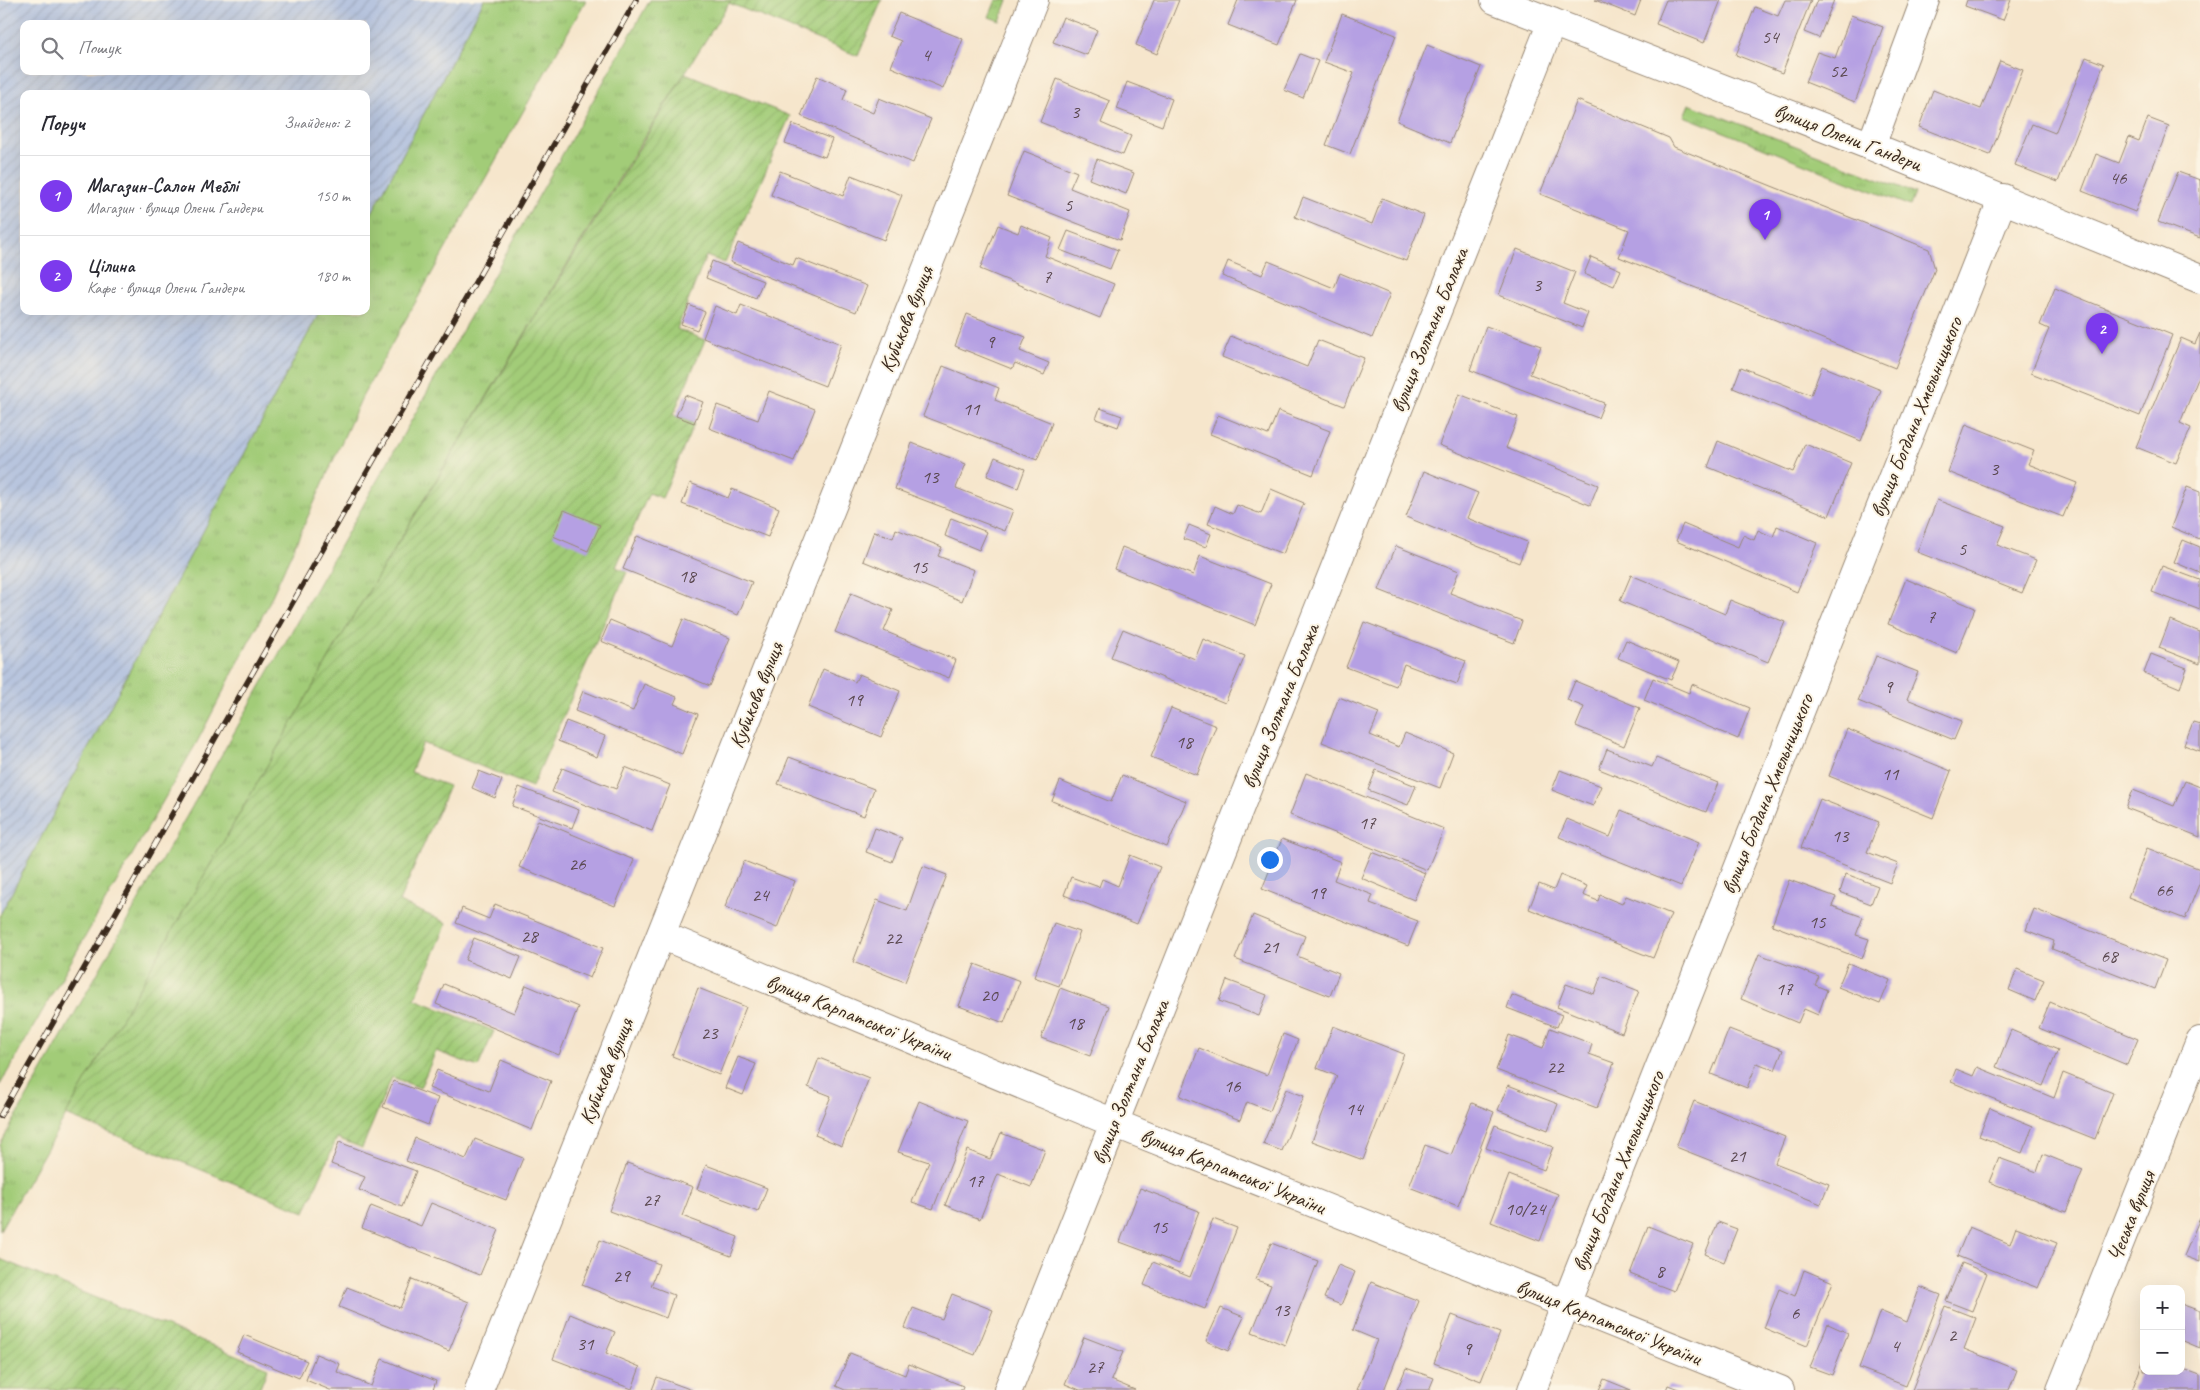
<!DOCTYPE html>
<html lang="uk">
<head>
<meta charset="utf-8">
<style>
	:root { --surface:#fff; --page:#f7f7f7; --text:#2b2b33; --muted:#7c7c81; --line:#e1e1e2; --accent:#7c3aed }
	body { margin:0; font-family:Caveat,sans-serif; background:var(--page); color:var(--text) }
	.controls { position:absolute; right:15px; bottom:15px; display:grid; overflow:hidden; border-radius:10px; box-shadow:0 5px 20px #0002 }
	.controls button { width:45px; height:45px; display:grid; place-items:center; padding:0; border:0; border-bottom:1px solid var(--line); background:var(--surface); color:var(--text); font:25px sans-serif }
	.you { position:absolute; left:1269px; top:859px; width:18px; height:18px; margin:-12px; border:4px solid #fff; border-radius:50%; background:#1a73e8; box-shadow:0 0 0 8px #1a73e833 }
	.badge { display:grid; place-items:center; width:32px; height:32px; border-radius:50%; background:var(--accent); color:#fff; font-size:16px; font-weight:700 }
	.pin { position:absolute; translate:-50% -41px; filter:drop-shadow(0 1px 2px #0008) }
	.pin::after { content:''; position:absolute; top:26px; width:18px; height:15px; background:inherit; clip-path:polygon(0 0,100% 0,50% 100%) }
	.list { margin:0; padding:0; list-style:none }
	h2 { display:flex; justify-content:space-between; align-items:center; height:65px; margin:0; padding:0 20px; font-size:21px }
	h2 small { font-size:16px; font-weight:400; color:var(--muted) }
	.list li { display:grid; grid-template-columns:32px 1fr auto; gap:15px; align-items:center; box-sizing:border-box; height:80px; padding:0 20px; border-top:1px solid var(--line) }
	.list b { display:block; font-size:19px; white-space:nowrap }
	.list p { margin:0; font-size:16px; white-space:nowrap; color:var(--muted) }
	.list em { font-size:16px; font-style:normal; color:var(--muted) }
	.icon { flex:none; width:28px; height:28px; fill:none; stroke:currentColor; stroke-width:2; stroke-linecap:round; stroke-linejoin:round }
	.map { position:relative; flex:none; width:2200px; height:1390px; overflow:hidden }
	.search { position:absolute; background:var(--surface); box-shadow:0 5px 20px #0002; left:20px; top:20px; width:350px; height:55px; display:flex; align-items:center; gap:12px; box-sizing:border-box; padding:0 18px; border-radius:10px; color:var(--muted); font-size:19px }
	.panel { position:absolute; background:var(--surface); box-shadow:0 5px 20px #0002; left:20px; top:90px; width:350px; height:225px; border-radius:10px }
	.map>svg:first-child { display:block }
	.industrial { fill:url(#industrial-furrows); fill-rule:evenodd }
	.grass { fill:url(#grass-tufts); stroke:#6e7b4b }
	.garden { fill:url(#garden-furrows); stroke:#6e7b4b }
	.building { fill:#b5a0e3 }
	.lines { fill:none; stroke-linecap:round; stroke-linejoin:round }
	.street-casing { stroke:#988875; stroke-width:30 }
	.street { stroke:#fff; stroke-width:28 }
	.rail-casing { stroke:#3b2a1e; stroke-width:5.5 }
	.rail { stroke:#fcf5e5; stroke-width:4; stroke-dasharray:11; stroke-linecap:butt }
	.labels { text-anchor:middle; stroke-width:4; stroke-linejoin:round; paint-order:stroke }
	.number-label { font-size:19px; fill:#5a484f }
	.street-label { font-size:21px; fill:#3b2a1e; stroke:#fcf5e5 }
</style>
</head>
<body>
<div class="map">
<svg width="2200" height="1390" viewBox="0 0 2200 1390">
	<defs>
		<pattern id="industrial-furrows" width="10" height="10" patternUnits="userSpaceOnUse" patternTransform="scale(1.25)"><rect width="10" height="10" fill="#b8c5de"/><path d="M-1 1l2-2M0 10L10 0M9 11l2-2" fill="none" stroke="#9fa9be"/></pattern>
		<pattern id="grass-tufts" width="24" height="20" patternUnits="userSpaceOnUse" patternTransform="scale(1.25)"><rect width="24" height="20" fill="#a2cc78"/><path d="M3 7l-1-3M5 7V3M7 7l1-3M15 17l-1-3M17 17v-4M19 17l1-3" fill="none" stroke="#8caf67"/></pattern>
		<pattern id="garden-furrows" width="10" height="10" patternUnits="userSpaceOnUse" patternTransform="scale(1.25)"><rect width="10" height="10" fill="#a2cc78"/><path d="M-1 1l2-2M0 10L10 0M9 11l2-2" fill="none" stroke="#8caf67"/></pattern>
	</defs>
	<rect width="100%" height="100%" fill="#fcf5e5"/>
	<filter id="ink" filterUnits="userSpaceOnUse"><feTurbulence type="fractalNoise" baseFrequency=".02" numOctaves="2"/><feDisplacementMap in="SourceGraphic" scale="10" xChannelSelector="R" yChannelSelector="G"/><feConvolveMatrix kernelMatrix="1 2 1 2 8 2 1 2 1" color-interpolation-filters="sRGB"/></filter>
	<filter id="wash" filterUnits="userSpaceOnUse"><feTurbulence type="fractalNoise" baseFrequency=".0096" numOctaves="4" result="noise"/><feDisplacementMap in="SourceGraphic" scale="20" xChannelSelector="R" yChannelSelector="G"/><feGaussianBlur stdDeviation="1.12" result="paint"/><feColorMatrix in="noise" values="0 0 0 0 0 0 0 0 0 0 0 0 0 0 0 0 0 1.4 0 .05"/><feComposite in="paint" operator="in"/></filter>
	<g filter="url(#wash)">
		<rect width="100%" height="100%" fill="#f6e6cc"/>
		<!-- industrial -->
		<path class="industrial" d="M0 0H484L366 224V94H24V311H320L0 915ZM24 24H366V71H24Z"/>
		<!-- grass -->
		<path class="grass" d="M484 0H586L362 397 267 607 197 742 0 1085V915L320 311H366V224Z
			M650 0H731L640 144 350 622 0 1230V1145Z
			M996 0H1008L1000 21 989 17Z
			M1689 104 1915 193 1910 206 1684 116Z"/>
		<!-- garden -->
		<path class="garden" d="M731 0H882L858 56 729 3Z
			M685 73 790 116 725 263 706 256 677 329 705 340 673 415 694 424 662 498 649 493 616 567 627 572 532 787 423 743 411 772 449 786 399 902 447 923 415 999 494 1031 478 1067 436 1051 420 1088 392 1077 362 1148 337 1138 305 1212 66 1115 350 622Z
			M0 1259 268 1368 259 1390H0Z"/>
		<g id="blocks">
			<!-- building -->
			<path class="building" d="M1154 0H1179L1157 54 1136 45Z
				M1238 0H1297L1279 45 1228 25Z
				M1595 0H1641L1635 16Z
				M1666 0H1721L1704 43 1656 24Z
				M1785 0H1811L1782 73 1736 55 1755 7 1778 16Z
				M1817 0H1834L1819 38 1804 32Z
				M1967 0H2011L2003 20 1965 6Z
				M899 13 963 39 943 89 891 67 901 41 889 36Z
				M1342 14 1396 35 1350 154 1326 145 1354 73 1324 62Z
				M1851 15 1883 27 1855 102 1805 82 1817 52 1835 58Z
				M1063 17 1097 30 1087 55 1053 42Z
				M1427 45 1481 67 1450 143 1397 121Z
				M1300 54 1318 61 1303 98 1284 90Z
				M2086 57 2104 64 2058 182 2015 165 2032 124 2055 133Z
				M2000 61 2023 70 1990 155 1919 127 1933 90 1981 109Z
				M817 76 847 89 843 100 873 113 879 98 931 119 913 163 801 116Z
				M1057 79 1110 101 1101 123 1131 136 1123 155 1040 122Z
				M1127 82 1172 99 1162 126 1117 109Z
				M1577 100 1669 138 1674 147 1929 249 1935 269 1895 368 1619 257 1629 230 1540 194Z
				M2148 118 2169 126 2135 212 2082 191 2096 154 2119 163 2129 137 2139 141Z
				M793 124 832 139 825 157 785 143Z
				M1024 151 1077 172 1070 188 1130 212 1120 240 1007 196Z
				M1097 159 1134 173 1126 194 1089 179Z
				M780 171 843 196 851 175 902 195 884 240 771 195Z
				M2178 172 2200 180V238L2158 222Z
				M1303 197 1372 224 1382 198 1424 215 1406 261 1295 217Z
				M998 225 1018 233 1021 225 1052 238 1045 256 1114 284 1100 318 980 269Z
				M1068 231 1118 250 1110 269 1060 250Z
				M738 243 793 265 796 258 867 286 856 312 730 262Z
				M1517 249 1575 272 1563 303 1588 313 1582 328 1499 295Z
				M1591 257 1621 270 1614 286 1584 274Z
				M712 261 763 281 756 298 706 278Z
				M1228 261 1262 275 1268 261 1334 288 1340 273 1390 294 1372 338 1222 276Z
				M2055 288 2172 335 2140 416 2031 373 2049 329 2040 325Z
				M689 305 705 312 697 330 681 324Z
				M741 305 841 344 825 386 703 338 715 306 737 315Z
				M967 314 1026 337 1020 351 1049 363 1044 375 1015 363 1012 369 955 346Z
				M1486 326 1541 346 1530 374 1604 403 1598 418 1470 370Z
				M2200 333V374L2180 423 2191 428 2176 463 2136 447 2181 338 2195 344Z
				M1231 336 1307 367 1318 340 1364 358 1344 406 1222 357Z
				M943 366 999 388 995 400 1052 423 1037 460 923 416Z
				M1822 366 1881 390 1861 441 1733 388 1741 367 1811 395Z
				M769 391 815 409 794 461 709 428 717 405 758 420Z
				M1459 394 1518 417 1506 448 1598 485 1590 505 1439 445Z
				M685 395 703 402 694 423 676 416Z
				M1100 408 1122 416 1118 427 1096 419Z
				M1278 411 1330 431 1313 475 1210 434 1218 415 1268 435Z
				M1966 424 2034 451 2028 464 2077 483 2063 517 1948 472Z
				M1718 441 1793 472 1805 444 1851 463 1829 516 1708 467Z
				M912 443 966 464 956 488 1013 510 1005 531 895 489Z
				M995 457 1025 469 1018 488 987 476Z
				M1424 471 1478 493 1467 518 1527 542 1519 563 1406 517Z
				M690 483 728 498 732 489 779 508 768 537 682 504Z
				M2187 487 2200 492V539L2171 527Z
				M1271 489 1304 503 1283 554 1208 524 1215 506 1233 514 1237 505 1261 514Z
				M1937 500 2005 526 1997 545 2036 560 2022 593 1917 552Z
				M564 510 600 525 588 551 553 536Z
				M951 518 987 532 979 550 945 536Z
				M1683 524 1738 547 1743 535 1754 540 1758 530 1773 537 1777 526 1817 543 1797 592 1676 541Z
				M1189 525 1211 534 1206 547 1183 539Z
				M896 529 942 547 938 556 974 570 962 601 863 561 874 531 893 538Z
				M637 536 752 582 738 615 623 569Z
				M2183 540 2200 547V573L2174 562Z
				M1396 546 1459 571 1450 593 1522 621 1514 643 1379 590Z
				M1122 547 1193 575 1200 556 1271 584 1255 625 1114 569Z
				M2162 566 2200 580V610L2152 592Z
				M1631 575 1725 614 1730 600 1785 622 1768 662 1620 601Z
				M1906 579 1975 608 1957 653 1888 624Z
				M851 593 893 610 884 631 956 660 949 678 835 632Z
				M683 619 730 638 710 686 601 641 610 620 672 646Z
				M2170 620 2200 632V664L2159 648Z
				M1364 622 1466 661 1457 684 1404 664 1396 686 1346 667Z
				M1123 629 1195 659 1203 639 1245 656 1225 703 1111 657Z
				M1626 640 1679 662 1671 680 1618 658Z
				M2151 654 2187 668 2180 688 2144 673Z
				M1876 656 1918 672 1907 699 1962 721 1954 740 1858 701Z
				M823 669 855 682 859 674 900 691 881 737 808 707Z
				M1653 678 1689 693 1692 684 1750 708 1738 739 1644 700Z
				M1575 681 1640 708 1624 746 1576 726 1584 707 1567 700Z
				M644 684 677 697 674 704 698 714 682 754 575 711 583 691 633 711Z
				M1339 697 1379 713 1370 735 1399 747 1405 733 1453 753 1440 788 1322 742Z
				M1171 708 1216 726 1197 775 1151 757Z
				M566 721 605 736 597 757 558 741Z
				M2193 722 2200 724V751L2184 745Z
				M1847 729 1951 771 1933 818 1829 776Z
				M1607 749 1652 767 1656 758 1718 783 1706 812 1599 769Z
				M789 757 874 789 864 816 778 784Z
				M625 767 670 785 652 831 552 792 562 768 616 789Z
				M1376 770 1416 786 1408 805 1368 790Z
				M1560 770 1601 786 1593 806 1552 790Z
				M479 771 502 780 495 798 472 788Z
				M1306 773 1444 829 1427 870 1290 815Z
				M1122 775 1186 801 1167 847 1052 801 1060 781 1111 802Z
				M2185 781 2200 787V837L2126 808 2133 790 2174 806Z
				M519 787 579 810 572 828 512 806Z
				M1820 799 1879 822 1867 852 1898 864 1890 883 1801 848Z
				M1621 810 1699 842 1681 886 1559 837 1567 819 1610 837Z
				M538 820 634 860 615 906 519 867Z
				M875 828 902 838 892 862 866 852Z
				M1282 839 1341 862 1334 880 1373 895 1370 903 1418 921 1408 946 1262 889Z
				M2147 848 2200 869V882L2185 919 2128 897Z
				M1372 852 1425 873 1414 900 1361 878Z
				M1130 855 1160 867 1137 924 1064 895 1071 877 1099 887 1102 879 1118 886Z
				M744 861 795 881 777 928 725 907Z
				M923 866 947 875 905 982 853 962 877 900 907 911Z
				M1846 874 1878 886 1871 904 1840 892Z
				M1560 875 1587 886 1583 895 1598 901 1600 895 1622 904 1626 896 1671 914 1653 958 1529 909 1539 884 1554 890Z
				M1789 880 1836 897 1832 906 1863 917 1856 935 1869 939 1862 959 1772 925Z
				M495 904 603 948 590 978 456 923 462 908 489 919Z
				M2034 909 2166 960 2155 989 2052 949 2054 941 2026 930Z
				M1253 915 1305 936 1297 956 1339 973 1330 996 1235 959Z
				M1054 923 1080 932 1059 986 1034 977Z
				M474 938 521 957 512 979 465 960Z
				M1759 954 1819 977 1815 985 1827 990 1818 1015 1804 1009 1798 1023 1741 999Z
				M1848 963 1890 980 1880 1004 1838 987Z
				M975 964 1020 981 1004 1023 959 1006Z
				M2017 969 2044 980 2035 1001 2009 990Z
				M1601 976 1639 991 1622 1033 1557 1007 1566 984 1594 994Z
				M1227 980 1267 995 1259 1016 1219 1001Z
				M444 984 514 1013 526 985 578 1007 559 1055 436 1004Z
				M698 988 746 1007 719 1075 672 1056Z
				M1060 988 1109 1006 1090 1056 1041 1038Z
				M1512 995 1562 1015 1557 1027 1507 1008Z
				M2050 1002 2138 1039 2127 1065 2039 1028Z
				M1333 1026 1404 1054 1363 1160 1312 1141 1337 1076 1317 1068Z
				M1550 1028 1592 1044 1589 1054 1614 1063 1597 1108 1496 1070 1509 1035 1543 1048Z
				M1729 1029 1783 1050 1775 1070 1757 1063 1747 1088 1711 1074Z
				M2011 1030 2058 1050 2043 1086 1996 1067Z
				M1283 1034 1298 1040 1270 1111 1247 1102 1240 1120 1180 1096 1199 1048 1267 1075Z
				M738 1057 756 1064 743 1095 725 1088Z
				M819 1058 869 1078 842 1146 815 1135 831 1096 808 1087Z
				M501 1060 551 1081 532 1130 429 1088 437 1070 489 1091Z
				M1977 1067 2054 1098 2063 1073 2113 1093 2095 1139 1951 1082 1956 1069 1973 1076Z
				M393 1081 438 1098 428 1125 383 1107Z
				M1508 1085 1558 1104 1548 1130 1498 1110Z
				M1286 1089 1304 1096 1282 1151 1263 1144Z
				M919 1101 968 1121 933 1209 912 1202 929 1162 898 1152Z
				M1694 1101 1785 1137 1775 1163 1829 1184 1821 1204 1676 1147Z
				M1472 1103 1494 1112 1458 1206 1409 1187 1425 1145 1451 1155Z
				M1990 1108 2033 1126 2022 1153 1979 1136Z
				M1495 1125 1553 1147 1544 1170 1486 1148Z
				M1001 1133 1045 1150 1031 1187 998 1174 980 1219 945 1205 967 1150 990 1159Z
				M415 1138 466 1159 475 1139 523 1158 506 1200 406 1161Z
				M339 1142 416 1171 402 1207 359 1190 365 1177 331 1164Z
				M2043 1154 2083 1170 2066 1212 1989 1182 1999 1158 2037 1172Z
				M627 1163 693 1187 682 1216 738 1237 731 1256 609 1211Z
				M706 1165 767 1188 758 1212 697 1189Z
				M1509 1175 1558 1194 1540 1241 1491 1222Z
				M1140 1188 1199 1211 1179 1264 1120 1242Z
				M431 1203 499 1230 480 1275 362 1228 371 1206 421 1226Z
				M2200 1218V1262L2184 1256Z
				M1213 1219 1237 1228 1205 1309 1144 1285 1153 1262 1190 1277Z
				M1718 1222 1737 1229 1724 1262 1705 1254Z
				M1648 1226 1693 1244 1674 1291 1630 1274Z
				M1969 1227 2010 1244 2016 1227 2057 1243 2038 1288 1957 1256Z
				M600 1240 659 1264 651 1286 674 1295 666 1318 582 1285Z
				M1271 1243 1318 1261 1285 1345 1252 1332 1271 1285 1256 1280Z
				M1962 1263 1987 1273 1972 1311 1946 1301Z
				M1338 1265 1355 1272 1341 1305 1324 1298Z
				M1804 1270 1833 1282 1807 1346 1764 1328 1779 1289 1795 1296Z
				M412 1279 469 1302 449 1351 339 1307 347 1287 400 1308Z
				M1371 1282 1419 1301 1384 1390H1357L1377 1340 1353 1330Z
				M1920 1287 1941 1295 1906 1386 1859 1368 1880 1311 1907 1322Z
				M952 1294 993 1310 975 1355 905 1328 913 1308 942 1319Z
				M2181 1304 2200 1311V1348L2181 1340Z
				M1945 1306 1976 1318 1964 1349 2017 1370 2009 1390H1912Z
				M1221 1308 1244 1317 1228 1351 1206 1341Z
				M570 1314 615 1332 606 1353 640 1367 632 1389 553 1359Z
				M1452 1315 1500 1333 1481 1381 1434 1363Z
				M1828 1324 1848 1333 1832 1375 1810 1367Z
				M244 1335 307 1361 299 1378 237 1352Z
				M1084 1337 1123 1352 1111 1380 1135 1390H1080L1065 1384Z
				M850 1353 905 1375 909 1364 963 1386 962 1390H845L836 1386Z
				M316 1354 340 1364 337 1372 371 1386 382 1359 436 1381 433 1390H330L306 1380Z
				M2144 1359V1371H2181V1368L2200 1375V1390H2132Z
				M1406 1368 1434 1378 1429 1390H1397Z
				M657 1377 692 1390H652Z
				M1604 1379 1631 1390H1599Z
				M1668 1385 1681 1390H1666Z"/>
		</g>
	</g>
	<g filter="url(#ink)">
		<use href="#blocks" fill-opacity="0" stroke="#988875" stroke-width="1"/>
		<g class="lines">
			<!-- street casing -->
			<g class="street-casing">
				<path id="street" d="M1495 0 1871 146 2200 279
					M1871 146 1925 0
					M661 935 1114 1123 1780 1390
					M479 1390 1034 0
					M1008 1390 1552 22
					M1532 1390 2003 198
					M2061 1390 2200 1041"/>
			</g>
			<!-- street -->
			<use href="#street" class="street"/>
			<!-- rail casing -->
			<g class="rail-casing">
				<path id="rail" d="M0 1116 636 0"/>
			</g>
			<!-- rail -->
			<use href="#rail" class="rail"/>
		</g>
	</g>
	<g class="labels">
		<!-- number labels -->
		<g class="number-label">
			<text x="1770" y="43">54</text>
			<text x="926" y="61">4</text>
			<text x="1838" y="77">52</text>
			<text x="1075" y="118">3</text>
			<text x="2118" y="184">46</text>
			<text x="1068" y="211">5</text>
			<text x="1047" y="283">7</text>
			<text x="1537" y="291">3</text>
			<text x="990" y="348">9</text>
			<text x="971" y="415">11</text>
			<text x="1994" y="475">3</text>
			<text x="930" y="483">13</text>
			<text x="1962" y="555">5</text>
			<text x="919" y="573">15</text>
			<text x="687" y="582">18</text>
			<text x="1931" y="623">7</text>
			<text x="1888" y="693">9</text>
			<text x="854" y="706">19</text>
			<text x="1184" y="748">18</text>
			<text x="1890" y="780">11</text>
			<text x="1367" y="829">17</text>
			<text x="1840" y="842">13</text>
			<text x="577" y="870">26</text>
			<text x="2164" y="896">66</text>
			<text x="1317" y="899">19</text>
			<text x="760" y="901">24</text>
			<text x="1817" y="928">15</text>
			<text x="529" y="942">28</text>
			<text x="893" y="944">22</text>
			<text x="1270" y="953">21</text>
			<text x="2109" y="962">68</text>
			<text x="1784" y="995">17</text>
			<text x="989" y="1001">20</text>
			<text x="1075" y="1029">18</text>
			<text x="709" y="1039">23</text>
			<text x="1555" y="1073">22</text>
			<text x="1232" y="1092">16</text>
			<text x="1354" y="1115">14</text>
			<text x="1737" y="1162">21</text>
			<text x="975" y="1187">17</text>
			<text x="651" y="1206">27</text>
			<text x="1525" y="1215">10/24</text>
			<text x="1159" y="1233">15</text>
			<text x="1660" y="1277">8</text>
			<text x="621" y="1282">29</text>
			<text x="1281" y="1316">13</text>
			<text x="1795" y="1319">6</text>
			<text x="1952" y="1341">2</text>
			<text x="585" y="1350">31</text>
			<text x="1895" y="1352">4</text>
			<text x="1467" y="1355">9</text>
			<text x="1095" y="1373">27</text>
		</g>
		<!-- street labels -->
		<g class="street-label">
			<text transform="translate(1848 137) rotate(21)" y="7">вулиця Олени Гандери</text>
			<text transform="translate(906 319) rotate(-68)" y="7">Кубикова вулиця</text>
			<text transform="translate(1429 330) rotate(-68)" y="7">вулиця Золтана Балажа</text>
			<text transform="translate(1916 417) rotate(-68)" y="7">вулиця Богдана Хмельницького</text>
			<text transform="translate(756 695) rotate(-68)" y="7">Кубикова вулиця</text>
			<text transform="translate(1280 706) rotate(-68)" y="7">вулиця Золтана Балажа</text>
			<text transform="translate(1767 794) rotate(-68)" y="7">вулиця Богдана Хмельницького</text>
			<text transform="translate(859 1017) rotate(22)" y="7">вулиця Карпатської України</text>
			<text transform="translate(606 1071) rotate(-68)" y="7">Кубикова вулиця</text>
			<text transform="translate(1130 1082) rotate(-68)" y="7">вулиця Золтана Балажа</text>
			<text transform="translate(1233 1171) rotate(22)" y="7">вулиця Карпатської України</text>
			<text transform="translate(1618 1171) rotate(-68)" y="7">вулиця Богдана Хмельницького</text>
			<text transform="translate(2131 1216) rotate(-68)" y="7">Чеська вулиця</text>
			<text transform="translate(1609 1322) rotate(22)" y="7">вулиця Карпатської України</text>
		</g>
	</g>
</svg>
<div class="controls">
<button>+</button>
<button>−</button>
</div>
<div class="you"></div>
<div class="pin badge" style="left:1765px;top:240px">1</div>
<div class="pin badge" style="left:2102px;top:354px">2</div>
<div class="search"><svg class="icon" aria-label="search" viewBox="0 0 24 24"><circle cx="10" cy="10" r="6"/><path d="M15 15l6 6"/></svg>Пошук</div>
<section class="panel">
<h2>Поруч<small>Знайдено: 2</small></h2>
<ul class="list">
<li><span class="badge">1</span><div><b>Магазин-Салон Меблі</b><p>Магазин · вулиця Олени Гандери</p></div><em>150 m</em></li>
<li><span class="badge">2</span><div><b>Цілина</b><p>Кафе · вулиця Олени Гандери</p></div><em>180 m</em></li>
</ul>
</section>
</div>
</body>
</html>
